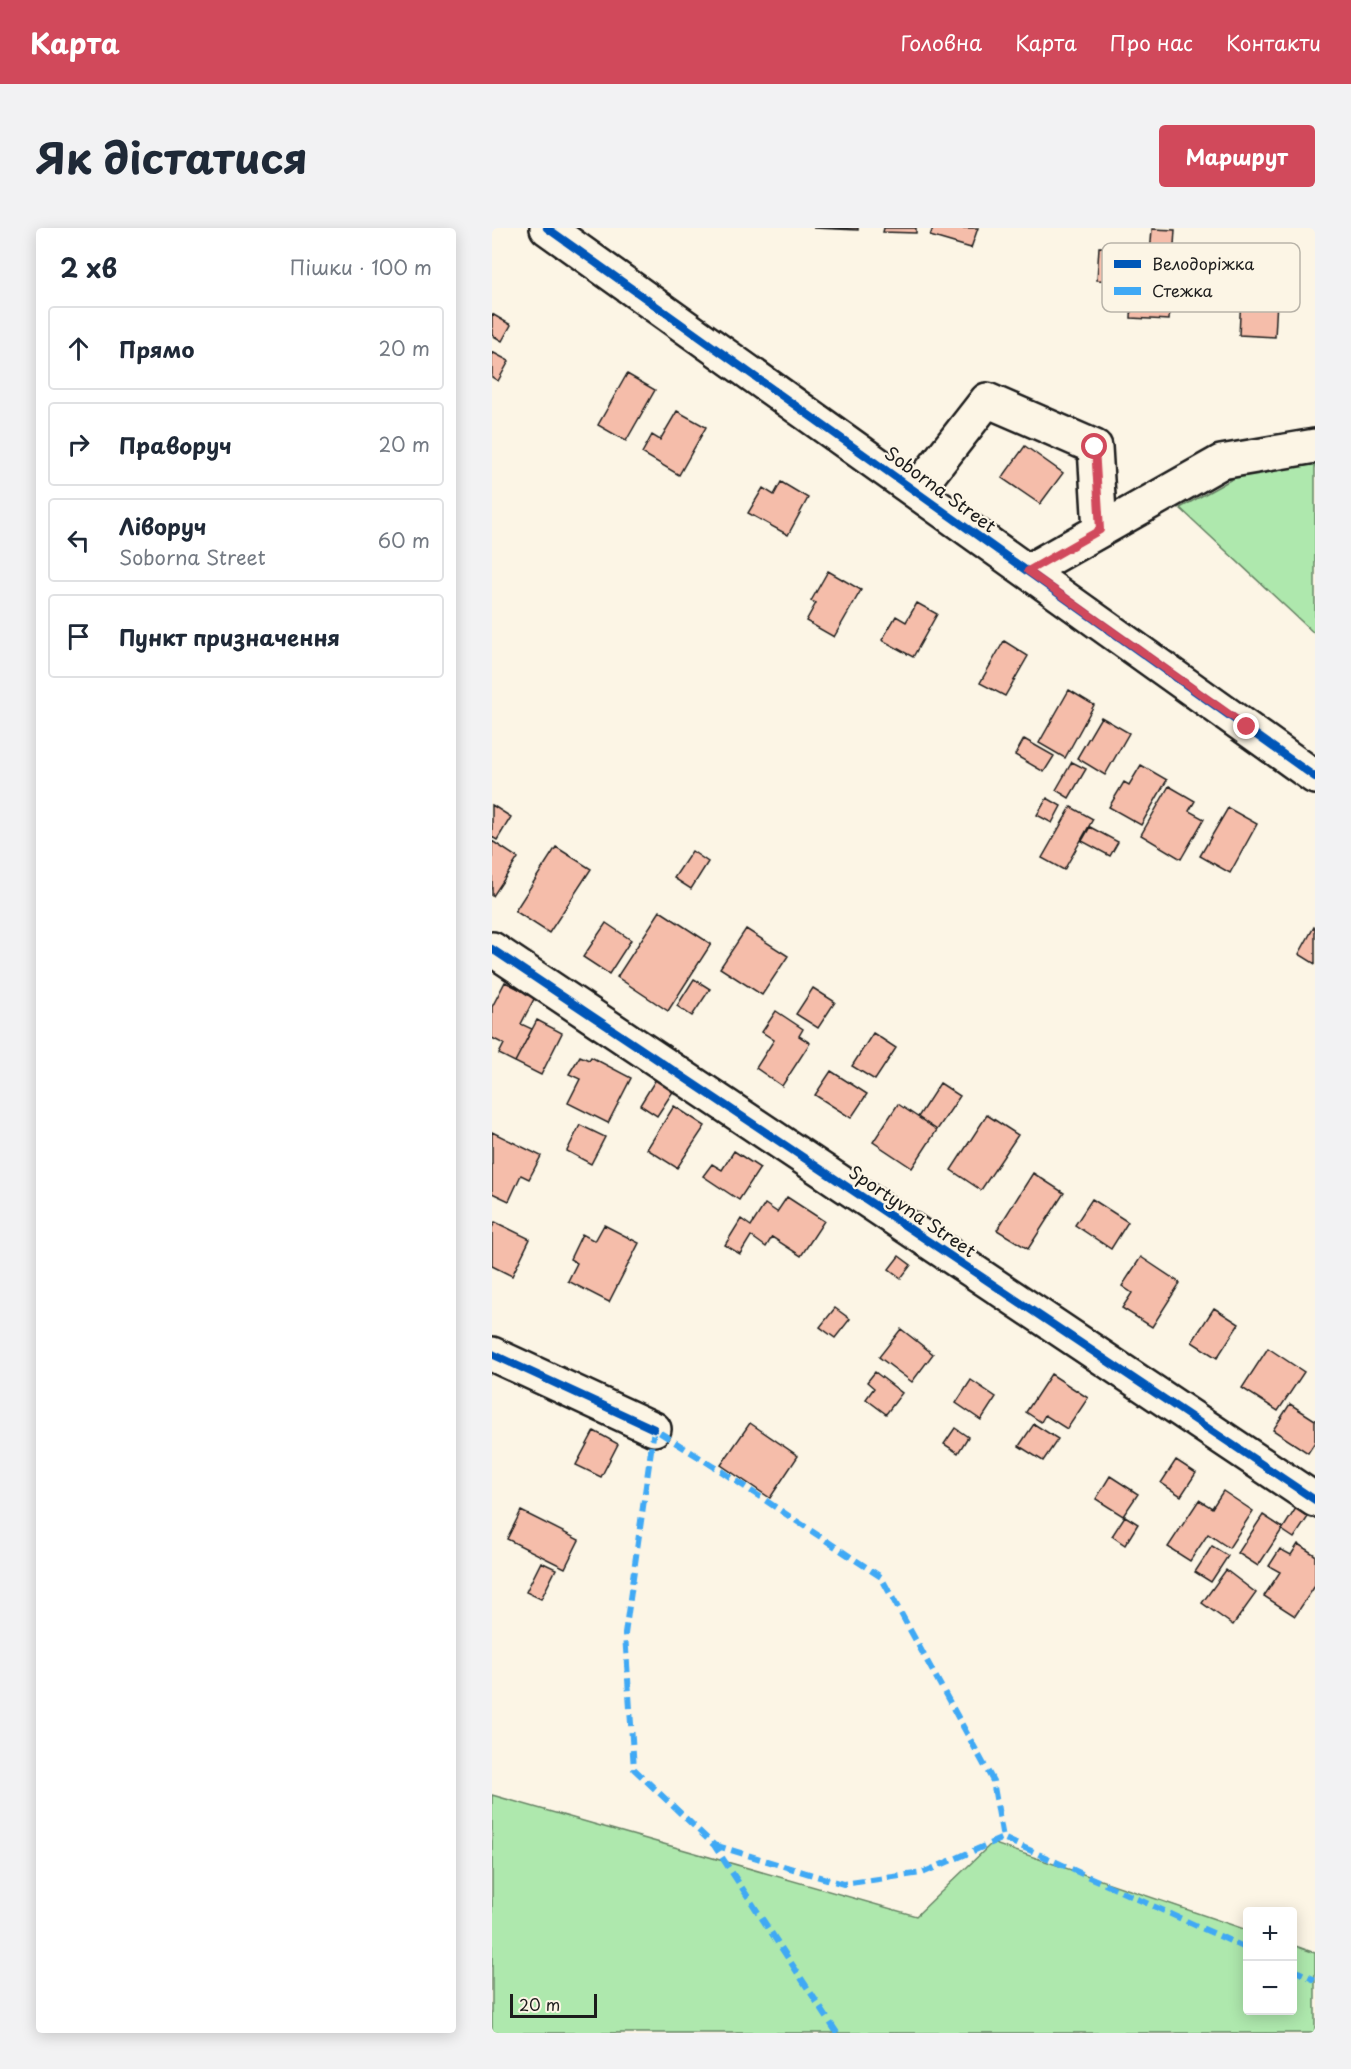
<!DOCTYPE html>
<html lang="uk">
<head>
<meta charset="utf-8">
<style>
	:root { --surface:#fff; --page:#f2f2f3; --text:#1f2937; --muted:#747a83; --line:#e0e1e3; --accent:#d1495b }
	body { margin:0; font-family:"Playpen Sans",sans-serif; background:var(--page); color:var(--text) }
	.controls { position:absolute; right:18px; bottom:18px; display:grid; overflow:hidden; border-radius:6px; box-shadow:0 3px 15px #0003 }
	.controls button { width:54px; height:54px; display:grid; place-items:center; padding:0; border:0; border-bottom:2px solid var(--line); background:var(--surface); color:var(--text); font:30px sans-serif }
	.scale { position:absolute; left:18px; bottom:15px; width:87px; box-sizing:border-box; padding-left:6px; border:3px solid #1c1c1c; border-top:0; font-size:16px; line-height:21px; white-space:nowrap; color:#1c1c1c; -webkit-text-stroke:4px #fcf5e5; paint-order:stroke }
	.stop { position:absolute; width:18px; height:18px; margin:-14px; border:4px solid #d1495b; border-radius:50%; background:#fff }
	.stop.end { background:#d1495b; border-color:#fff; box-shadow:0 2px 6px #0008 }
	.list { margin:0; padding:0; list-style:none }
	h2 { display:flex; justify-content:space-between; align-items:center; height:78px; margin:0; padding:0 24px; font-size:26px }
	h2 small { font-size:20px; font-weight:400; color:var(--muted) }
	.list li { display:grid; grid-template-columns:39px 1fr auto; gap:18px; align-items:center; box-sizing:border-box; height:84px; margin:0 12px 12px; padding:0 12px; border:2px solid var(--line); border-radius:6px }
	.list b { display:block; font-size:22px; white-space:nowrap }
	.list p { margin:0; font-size:20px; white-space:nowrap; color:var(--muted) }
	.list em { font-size:20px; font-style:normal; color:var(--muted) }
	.icon { flex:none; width:33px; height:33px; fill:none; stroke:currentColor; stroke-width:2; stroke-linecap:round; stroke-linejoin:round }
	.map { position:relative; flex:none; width:823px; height:1805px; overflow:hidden; border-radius:6px }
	header { display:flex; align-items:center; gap:36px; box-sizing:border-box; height:84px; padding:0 30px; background:var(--accent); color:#fff }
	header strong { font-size:28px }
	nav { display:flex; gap:33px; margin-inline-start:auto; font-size:21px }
	.intro { display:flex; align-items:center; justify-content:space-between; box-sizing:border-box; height:144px; padding:0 36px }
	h1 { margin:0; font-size:42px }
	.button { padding:15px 27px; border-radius:6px; background:var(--accent); color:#fff; font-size:21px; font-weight:700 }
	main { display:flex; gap:36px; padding:0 36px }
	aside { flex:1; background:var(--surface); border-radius:6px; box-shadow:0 3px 15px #0003 }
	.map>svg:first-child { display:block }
	.green { fill:#aee8ad; stroke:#658264; stroke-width:1.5 }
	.building { fill:#f5bdaa; stroke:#1c1c1c; stroke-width:1.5 }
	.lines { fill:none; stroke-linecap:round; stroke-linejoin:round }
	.minor-casing { stroke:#1c1c1c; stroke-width:38 }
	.minor { stroke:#fcf5e5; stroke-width:33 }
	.quiet { stroke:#3fa9f5; stroke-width:6; stroke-dasharray:12 6; stroke-linecap:butt }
	.cycleway-casing { stroke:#fcf5e5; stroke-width:11 }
	.cycleway { stroke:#0057b8; stroke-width:8 }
	.route { stroke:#d1495b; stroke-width:8 }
	.labels { text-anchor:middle; stroke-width:4.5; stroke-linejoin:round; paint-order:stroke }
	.street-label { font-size:18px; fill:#1c1c1c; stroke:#fcf5e5 }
	.key { fill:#fcf5e5; stroke:#b9b4a9; stroke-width:1.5 }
	.key-label { font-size:16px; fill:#1c1c1c }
</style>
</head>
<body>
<header>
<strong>Карта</strong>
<nav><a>Головна</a><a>Карта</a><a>Про нас</a><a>Контакти</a></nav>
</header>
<div class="intro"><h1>Як дістатися</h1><a class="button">Маршрут</a></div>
<main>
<aside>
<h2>2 хв<small>Пішки · 100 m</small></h2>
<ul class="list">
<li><svg class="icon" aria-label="ahead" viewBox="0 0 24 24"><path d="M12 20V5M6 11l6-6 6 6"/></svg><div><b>Прямо</b></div><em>20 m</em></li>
<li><svg class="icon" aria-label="right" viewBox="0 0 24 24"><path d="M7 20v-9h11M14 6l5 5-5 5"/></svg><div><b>Праворуч</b></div><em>20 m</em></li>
<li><svg class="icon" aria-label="left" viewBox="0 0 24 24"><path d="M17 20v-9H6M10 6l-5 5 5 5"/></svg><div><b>Ліворуч</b><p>Soborna Street</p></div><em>60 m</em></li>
<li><svg class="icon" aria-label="arrive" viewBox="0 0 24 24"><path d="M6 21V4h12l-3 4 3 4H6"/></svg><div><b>Пункт призначення</b></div></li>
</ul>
</aside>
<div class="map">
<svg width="823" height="1805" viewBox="0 0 823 1805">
	<rect width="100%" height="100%" fill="#fcf5e5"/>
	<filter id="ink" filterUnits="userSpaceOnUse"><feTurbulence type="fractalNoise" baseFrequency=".0167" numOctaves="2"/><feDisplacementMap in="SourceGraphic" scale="12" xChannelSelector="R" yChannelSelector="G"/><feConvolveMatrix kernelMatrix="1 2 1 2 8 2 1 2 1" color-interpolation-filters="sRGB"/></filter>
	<g filter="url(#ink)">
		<!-- green -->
		<path class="green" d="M823 232V406L688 280 749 246Z
			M0 1567 424 1688 500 1615 755 1702 756 1782H800L801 1717 823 1725V1805H0Z"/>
		<!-- building -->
		<path class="building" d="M321 0H366V2Z
			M392 0H424V5L391 4Z
			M441 0H486L479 20 438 8Z
			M660 1 683 2 677 92 639 90 640 68 634 67 636 45H641L642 26 658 27Z
			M607 19 632 20 630 53 605 52Z
			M749 69 785 72 783 109 747 107Z
			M0 86 19 97 10 113 0 107Z
			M0 124 17 133 6 153 0 149Z
			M135 146 163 162 134 213 106 197Z
			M185 183 214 199 187 247 150 225 160 207 168 212Z
			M533 218 571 245 548 276 510 250Z
			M289 254 316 270 296 307 256 285 271 260 282 267Z
			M336 343 369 362 342 409 314 393 324 375 319 373Z
			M425 375 445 386 421 429 390 412 404 388 414 394Z
			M512 413 536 428 513 468 488 455Z
			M577 462 602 477 573 530 547 515Z
			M609 489 637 505 613 547 585 530Z
			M532 511 562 528 552 544 523 527Z
			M580 534 594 541 577 570 564 562Z
			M649 537 675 552 649 597 617 579 632 554 637 557Z
			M677 558 703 573 697 583 712 591 689 631 649 607Z
			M555 570 569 578 560 595 545 587Z
			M0 577 19 589 5 612 0 609Z
			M579 579 601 591 572 642 550 630Z
			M736 580 765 596 738 645 708 628Z
			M598 599 626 614 618 628 590 613Z
			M0 613 26 630 1 668H0Z
			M64 619 99 641 57 705 23 683Z
			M200 623 216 634 199 661 182 650Z
			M168 683 219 716 176 783 125 749Z
			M114 695 139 712 117 746 91 729Z
			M822 699 823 700V736L807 726Z
			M254 701 296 728 270 767 228 740Z
			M202 751 218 761 200 788 185 778Z
			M13 754 43 769 29 796 40 801 23 834 7 826 12 816 0 810V779Z
			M321 760 343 774 326 800 304 786Z
			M284 783 311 801 307 808 318 815 290 858 264 840 282 812 270 804Z
			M45 792 70 805 49 847 23 834Z
			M381 805 404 820 383 852 360 838Z
			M88 828 97 832 99 829 139 850 116 895 76 875 88 851 77 846Z
			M339 843 375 866 359 890 323 867Z
			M164 851 182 862 165 888 148 877Z
			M448 855 468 868 445 902 426 889Z
			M406 876 445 902 420 940 381 914Z
			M182 878 213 898 185 940 155 921Z
			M495 887 526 907 489 962 459 942Z
			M88 897 113 909 99 936 75 923Z
			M0 904 49 928 37 951 29 947 17 973 0 965Z
			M242 923 268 940 247 972 211 948 220 936 230 942Z
			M541 945 572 965 536 1021 505 1002Z
			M295 969 332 993 309 1028 280 1009 274 1019 259 1008 248 1026 233 1017 249 991 259 998 273 976 285 984Z
			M600 971 636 994 619 1021 583 997Z
			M3 994 38 1011 20 1048 0 1038V1000Z
			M112 997 147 1015 117 1074 76 1053 85 1035 78 1031 90 1006 103 1013Z
			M407 1028 419 1037 409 1050 397 1041Z
			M649 1029 688 1055 660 1099 630 1080 640 1065 630 1058Z
			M343 1080 358 1091 343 1110 328 1099Z
			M722 1080 747 1096 725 1130 700 1114Z
			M409 1101 441 1126 420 1154 387 1129Z
			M776 1120 812 1144 786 1183 750 1160Z
			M383 1144 410 1165 394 1186 374 1171 382 1160 375 1154Z
			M559 1146 596 1170 575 1201 553 1187 549 1194 534 1184Z
			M479 1152 504 1169 489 1192 464 1175Z
			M798 1176 823 1192V1214L816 1225 781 1202Z
			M258 1195 306 1228 278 1270 229 1237Z
			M542 1196 566 1211 551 1233 527 1218Z
			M463 1200 476 1209 466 1225 452 1216Z
			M102 1203 126 1216 109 1249 84 1237Z
			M684 1232 704 1245 689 1268 669 1255Z
			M618 1248 646 1266 631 1288 604 1271Z
			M731 1263 761 1283 737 1320 716 1306 698 1333 676 1319 707 1272 720 1280Z
			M804 1280 816 1289 802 1310 790 1302Z
			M29 1283 87 1312 73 1340 15 1311Z
			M771 1287 791 1300 766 1338 746 1325Z
			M633 1288 646 1296 633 1317 620 1308Z
			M806 1316 823 1327V1358L803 1388 772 1368 788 1344 777 1338 788 1321 799 1327Z
			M720 1318 736 1328 719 1354 703 1344Z
			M49 1334 64 1341 49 1371 34 1364Z
			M734 1342 764 1365 741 1397 710 1375Z"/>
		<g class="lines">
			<!-- minor casing -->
			<g class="minor-casing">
				<path id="minor" d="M55 0 823 549
					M424 263 495 172 603 219 608 302
					M536 343 729 234 823 218
					M0 721 823 1272
					M0 1126 162 1201"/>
			</g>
			<!-- minor -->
			<use href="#minor" class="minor"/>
			<!-- quiet -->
			<path class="quiet" d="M222 1617 351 1656 430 1645 511 1610
				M800 1741 823 1752
				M345 1805 222 1617 142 1541 133 1406 162 1201 229 1243 389 1349 501 1553 511 1610 756 1721"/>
			<!-- cycleway casing -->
			<g class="cycleway-casing">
				<path id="cycleway" d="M55 0 823 549
					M0 721 823 1272
					M0 1126 162 1201"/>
			</g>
			<!-- cycleway -->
			<use href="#cycleway" class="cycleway"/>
		</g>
	</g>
	<g class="lines" filter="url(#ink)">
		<!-- route -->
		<path class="route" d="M603 219 608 302 536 343 755 499"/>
	</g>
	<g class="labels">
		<!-- street labels -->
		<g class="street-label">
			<text transform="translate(448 262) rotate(36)" y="6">Soborna Street</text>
			<text transform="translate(420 984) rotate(34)" y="6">Sportyvna Street</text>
		</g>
	</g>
	<!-- legend -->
	<rect x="610" y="15" width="198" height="69" rx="9" class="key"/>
	<rect x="622" y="32" width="27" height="8" fill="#0057b8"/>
	<rect x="622" y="59" width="27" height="8" fill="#3fa9f5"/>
	<g class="key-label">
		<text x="660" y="42">Велодоріжка</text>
		<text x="660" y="69">Стежка</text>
	</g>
</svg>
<div class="controls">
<button>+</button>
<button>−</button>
</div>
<div class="scale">20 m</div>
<div class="stop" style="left:603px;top:219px"></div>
<div class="stop end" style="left:755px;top:499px"></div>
</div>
</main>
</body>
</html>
